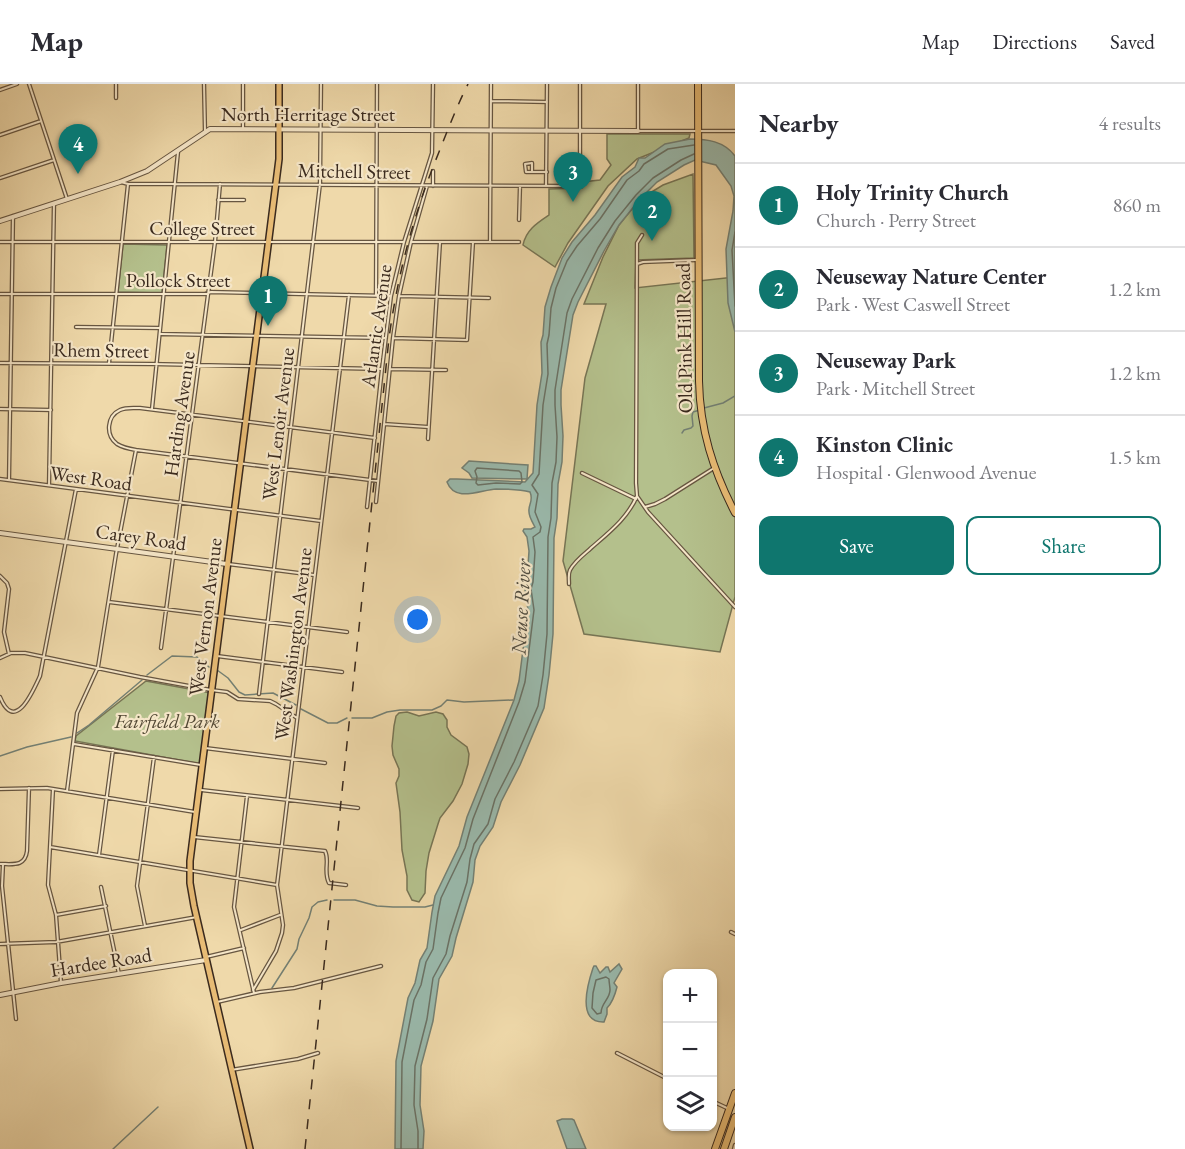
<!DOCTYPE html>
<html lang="en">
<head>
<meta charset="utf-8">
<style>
	:root { --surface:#fff; --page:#f2f2f3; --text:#2b2b33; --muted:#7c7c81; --line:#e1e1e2; --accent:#0f766e }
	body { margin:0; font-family:"EB Garamond",serif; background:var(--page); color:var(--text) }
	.controls { position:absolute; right:18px; bottom:18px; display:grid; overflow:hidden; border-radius:12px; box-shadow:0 2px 4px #0004 }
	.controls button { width:54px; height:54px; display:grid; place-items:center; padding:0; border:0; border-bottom:2px solid var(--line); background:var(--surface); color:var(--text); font:30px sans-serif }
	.you { position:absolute; left:418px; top:536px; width:21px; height:21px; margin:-15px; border:4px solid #fff; border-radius:50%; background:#1a73e8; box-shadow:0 0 0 9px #1a73e833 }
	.badge { display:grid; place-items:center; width:39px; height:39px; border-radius:50%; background:var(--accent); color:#fff; font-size:20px; font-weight:700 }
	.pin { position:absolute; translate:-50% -50px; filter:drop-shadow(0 2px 3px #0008) }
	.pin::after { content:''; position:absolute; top:32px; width:21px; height:18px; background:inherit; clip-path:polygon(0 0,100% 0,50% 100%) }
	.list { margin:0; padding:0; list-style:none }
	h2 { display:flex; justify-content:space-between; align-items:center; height:78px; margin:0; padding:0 24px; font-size:26px }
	h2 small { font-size:20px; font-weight:400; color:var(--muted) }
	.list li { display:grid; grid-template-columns:39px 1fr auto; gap:18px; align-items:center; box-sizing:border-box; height:84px; padding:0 24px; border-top:2px solid var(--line) }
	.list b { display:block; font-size:22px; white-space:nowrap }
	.list p { margin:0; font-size:20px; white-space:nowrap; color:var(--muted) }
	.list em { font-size:20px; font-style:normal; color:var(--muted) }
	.actions { display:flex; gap:12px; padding:18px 24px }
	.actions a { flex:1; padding:14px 0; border:2px solid var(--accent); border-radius:12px; text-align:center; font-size:21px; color:var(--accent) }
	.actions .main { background:var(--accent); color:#fff }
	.icon { flex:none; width:33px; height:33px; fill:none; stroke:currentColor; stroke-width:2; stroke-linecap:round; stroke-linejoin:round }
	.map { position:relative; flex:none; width:735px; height:1065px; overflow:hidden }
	header { display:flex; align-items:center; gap:36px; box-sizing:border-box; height:84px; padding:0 30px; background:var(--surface); border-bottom:2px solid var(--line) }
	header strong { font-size:28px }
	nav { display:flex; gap:33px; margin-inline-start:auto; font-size:21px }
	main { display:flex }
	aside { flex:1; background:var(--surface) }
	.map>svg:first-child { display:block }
	.green { fill:#b4c08c; stroke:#777555; stroke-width:1.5 }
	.water { fill:#9abaad; stroke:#748074; stroke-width:1.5 }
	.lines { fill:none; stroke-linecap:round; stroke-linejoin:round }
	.shore { stroke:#6a7266; stroke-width:1.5 }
	.stream { stroke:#748074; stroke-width:1.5 }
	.minor-casing { stroke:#675641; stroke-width:4.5 }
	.tertiary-casing { stroke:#675641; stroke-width:6 }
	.primary-casing { stroke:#3a2a1e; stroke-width:8 }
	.trunk-casing { stroke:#3a2a1e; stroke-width:8 }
	.minor { stroke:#f5e6c8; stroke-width:2 }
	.tertiary { stroke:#f5e6c8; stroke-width:4 }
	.primary { stroke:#e8bc75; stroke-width:5 }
	.trunk { stroke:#e8bc75; stroke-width:6 }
	.rail { stroke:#3a2a1e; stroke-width:1.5; stroke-dasharray:10 10; stroke-linecap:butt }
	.labels { text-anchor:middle; stroke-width:4.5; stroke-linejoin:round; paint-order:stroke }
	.street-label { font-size:20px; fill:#3a2a1e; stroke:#f5e6c8 }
	.park-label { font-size:20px; font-style:italic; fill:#524834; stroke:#f5e6c8 }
	.water-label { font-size:21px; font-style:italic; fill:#524e42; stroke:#f5e6c8 }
</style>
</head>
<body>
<header>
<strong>Map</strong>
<nav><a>Map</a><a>Directions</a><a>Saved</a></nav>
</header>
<main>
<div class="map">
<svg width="735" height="1065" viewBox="0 0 735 1065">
	<rect width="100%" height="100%" fill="#efd9aa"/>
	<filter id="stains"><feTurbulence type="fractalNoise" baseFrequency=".00333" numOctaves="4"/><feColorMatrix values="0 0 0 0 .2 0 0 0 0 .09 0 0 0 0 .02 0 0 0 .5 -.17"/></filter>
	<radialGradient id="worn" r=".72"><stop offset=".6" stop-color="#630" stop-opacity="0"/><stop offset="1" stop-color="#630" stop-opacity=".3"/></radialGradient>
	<!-- green -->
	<path class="green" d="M607 50H690L689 54 637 75 608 102 568 159 555 183 523 161C526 146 537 139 549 131V105L582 104V98L600 96 611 81 607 75Z
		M693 90 694 174 636 176 635 204 735 193V513L720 568 584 550 563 477 585 294 606 220H584L603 173 619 141 640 115 663 101Z
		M123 160 167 161 162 209 118 208Z
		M146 597 211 609 201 680 75 657 76 652Z
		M407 628 419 632 436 628 443 630 447 636V643L451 651 467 663 469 670 468 680 462 700 453 717 440 734 438 740 429 769 426 787 425 809 419 818 412 816 407 806V792L402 766 400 728 396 699 399 692V685L393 671 392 662 394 642 396 632 399 629Z"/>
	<!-- water -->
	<path class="water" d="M690 55C707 55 724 57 735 72V248L728 219 726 165 733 127 734 112 731 102 716 81 695 76 684 81 657 98 640 115 619 141 604 167 578 218 573 231 561 306V321L563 352 562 378 558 400 557 434 554 454 553 550 549 591 544 624 520 681 501 718 493 743 480 762 475 776 473 798 456 854 452 872 439 895 433 937 421 982 420 1021 424 1047 423 1065H395L396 977 408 914 415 899 420 876 427 864 432 828 435 812 459 762 467 733 514 616 519 597 528 526 525 506 527 497 529 467 527 453 523 447 524 445H531L535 443C533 439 529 433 529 428 528 420 534 417 530 408 519 405 507 405 496 405 480 406 455 419 447 398L450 395H457L525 398 533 389 537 321 542 289 541 258 543 251 545 223 551 203 562 174 572 158 595 131 622 93 635 83 639 74H645L665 60Z
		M469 377 528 381 527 395 472 394 469 389 462 384Z
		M619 880 622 885 614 899 617 903C615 911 613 918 607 924V930L604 938C576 939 588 899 593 884L594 882H596L600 889 606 883H608L610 888Z
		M562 1035H572L574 1036 586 1065H567L557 1037Z"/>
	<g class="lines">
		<!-- shore -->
		<path class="shore" d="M735 148 732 166 735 222
			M477 384 519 387 521 389 522 398 520 400 496 399 478 401 476 399 477 393 475 387Z
			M606 893 609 895C609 899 610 902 610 906 610 915 601 919 601 929L597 930 592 924 593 909 596 896Z
			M401 1065 402 978 414 916 421 901 426 878 433 865 438 829 441 814 465 764 473 735 519 618 525 598 534 526 531 505 533 498 535 468 533 453 540 448 541 443 535 428 538 410 532 401 539 390 543 321 548 290 547 260 549 251 551 224 556 204 567 177 577 162 600 135 627 96 639 87 644 80 668 65 694 61
			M418 1065V1047L414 1021 415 982 427 935 433 894 446 870 450 852 467 798 470 775 474 760 488 740 495 715 514 678 538 622 543 591 547 550 548 453 551 434 552 399 556 378 557 353 555 321V306L567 229 572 215 598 164 615 137 636 111 653 94 681 76 694 70"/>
		<!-- stream -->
		<path class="stream" d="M704 324 723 319 735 312
			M682 349 684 346 691 344 693 342 692 332 693 328 700 326
			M217 586 228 594 239 608 245 611 273 609 296 621
			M147 591 172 572 197 573 209 583
			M301 625 328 639H337L347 634
			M352 634H372L387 628 400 626H432L441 622 447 616 464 618 513 616
			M77 649 89 641 142 596
			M0 672 27 663 71 653
			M334 816H355L377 822 393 823H425L433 821
			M272 904 297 865 299 855 309 834 312 823 318 818 327 816
			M113 1065 158 1023"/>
		<!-- minor casing -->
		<g class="minor-casing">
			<path id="minor" d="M29 0 67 115
				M204 0 205 47
				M638 0V47H735
				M0 6 17 0
				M116 14V0
				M491 17 547 18
				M243 45V0
				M0 51 41 37
				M532 88V79L525 80 526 88C533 88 540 88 547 88
				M0 94 54 76
				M121 98 128 100H175L580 102V0
				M433 102V87
				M546 102 547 0
				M218 116H244
				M519 136 520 102
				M642 151 637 159 636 399 637 412 648 428 735 523
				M0 158H404
				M411 158H519
				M490 158 491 0
				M637 180 643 178 696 176
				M0 210H205L211 208 391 212
				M376 210 377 0
				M399 212 489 214
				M76 243 160 244
				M161 250 386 254
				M393 254 467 256 473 158
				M0 279 152 280 382 285
				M109 279 128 100
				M390 285 446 286
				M0 325 51 326
				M152 325 178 68
				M384 340 428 343
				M375 354 140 324C133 324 126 323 120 326 107 332 105 351 117 360 122 363 130 365 136 366L378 397
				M428 355 440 158
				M582 389 636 415
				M0 395 321 437
				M9 396 13 132
				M49 401 54 119
				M376 418 393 254 399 212 411 158 427 102
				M367 423 382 285 391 212 404 158 432 69 433 0
				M645 423 655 420 665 415 714 384
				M228 480 314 491
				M0 492 7 499 9 505 4 548 9 570
				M569 500C569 495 568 490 570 486 574 478 583 471 590 465 608 449 627 435 637 412
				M109 518 347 548
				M161 564 215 158 220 100
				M217 572 342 588
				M0 574 11 569H25L140 593 211 606 227 608 238 615 270 617 276 620 297 634
				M259 610 320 100 321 0
				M0 613C15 650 33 607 40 592L76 405
				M74 660 201 681
				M205 664 325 679
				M0 705 47 704 195 728
				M53 705 48 801 56 831 61 899
				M201 706 358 724
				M67 707 77 629 98 583 116 470 136 366
				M247 712 234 823 254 909
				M194 753 325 767C330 777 323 787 329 799L346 801
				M50 763 277 801
				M99 771 113 666
				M0 780C13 780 25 783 27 767L29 704
				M3 780 2 802 16 935
				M101 803 119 890
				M56 831 106 822
				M145 842 137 802 154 673
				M241 846 280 831
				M731 848 735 850
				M0 860 56 858 197 833
				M206 873 244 864
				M253 906 276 867 282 849 283 841 277 801 349 211
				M217 918 260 908 294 904 381 882
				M617 969 668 995
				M231 986 298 975 318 969
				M712 1017 729 1025
				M734 1065 735 1061"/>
		</g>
		<!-- tertiary casing -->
		<g class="tertiary-casing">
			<path id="tertiary" d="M0 137 120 98 147 87 210 45 638 47
				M0 449 227 480
				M0 911 61 899 206 876"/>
		</g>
		<!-- primary casing -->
		<g class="primary-casing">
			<path id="primary" d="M250 1065 194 822 190 799V777L279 75V0"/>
		</g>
		<!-- trunk casing -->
		<g class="trunk-casing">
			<path id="trunk" d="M698 0 699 297C700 346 713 386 735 429
				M715 1065 735 1009
				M724 1065 735 1033"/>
		</g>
		<!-- minor -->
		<use href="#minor" class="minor"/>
		<!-- tertiary -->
		<use href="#tertiary" class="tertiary"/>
		<!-- primary -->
		<use href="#primary" class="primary"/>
		<!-- trunk -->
		<use href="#trunk" class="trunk"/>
		<!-- rail -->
		<path class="rail" d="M305 1065 389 254C398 188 414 129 439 68 448 45 457 22 468 0"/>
	</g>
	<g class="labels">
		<!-- street labels -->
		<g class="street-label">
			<text x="308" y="37">North Herritage Street</text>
			<text transform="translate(354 87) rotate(1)" y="7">Mitchell Street</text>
			<text x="202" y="151">College Street</text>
			<text x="178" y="203">Pollock Street</text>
			<text transform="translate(376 242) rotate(-82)" y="7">Atlantic Avenue</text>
			<text transform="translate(684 254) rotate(-91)" y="7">Old Pink Hill Road</text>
			<text transform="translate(101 266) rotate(1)" y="7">Rhem Street</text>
			<text transform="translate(179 330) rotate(-82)" y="7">Harding Avenue</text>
			<text transform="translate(278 340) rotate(-83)" y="7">West Lenoir Avenue</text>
			<text transform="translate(91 394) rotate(8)" y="7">West Road</text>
			<text transform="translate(141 453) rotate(8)" y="7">Carey Road</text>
			<text transform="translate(205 533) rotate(-83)" y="7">West Vernon Avenue</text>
			<text transform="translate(293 560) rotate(-83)" y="7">West Washington Avenue</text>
			<text transform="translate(101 878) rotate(-9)" y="7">Hardee Road</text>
		</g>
		<!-- park labels -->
		<g class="park-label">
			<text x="167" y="644">Fairfield Park</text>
		</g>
		<!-- water labels -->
		<g class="water-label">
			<text transform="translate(521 523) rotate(-87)" y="7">Neuse River</text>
		</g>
	</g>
	<rect width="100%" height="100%" filter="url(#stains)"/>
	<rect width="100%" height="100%" fill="url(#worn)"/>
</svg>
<div class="controls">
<button>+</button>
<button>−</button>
<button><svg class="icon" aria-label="layers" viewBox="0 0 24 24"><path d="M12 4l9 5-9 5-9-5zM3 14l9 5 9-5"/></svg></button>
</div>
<div class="you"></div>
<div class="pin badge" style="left:268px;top:242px">1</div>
<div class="pin badge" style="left:652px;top:157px">2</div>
<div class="pin badge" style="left:573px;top:118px">3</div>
<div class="pin badge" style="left:78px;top:90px">4</div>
</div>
<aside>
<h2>Nearby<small>4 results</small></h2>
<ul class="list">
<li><span class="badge">1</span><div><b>Holy Trinity Church</b><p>Church · Perry Street</p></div><em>860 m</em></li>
<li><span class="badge">2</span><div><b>Neuseway Nature Center</b><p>Park · West Caswell Street</p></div><em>1.2 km</em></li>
<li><span class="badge">3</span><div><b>Neuseway Park</b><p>Park · Mitchell Street</p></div><em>1.2 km</em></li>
<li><span class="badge">4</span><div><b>Kinston Clinic</b><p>Hospital · Glenwood Avenue</p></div><em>1.5 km</em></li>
</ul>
<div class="actions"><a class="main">Save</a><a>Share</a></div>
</aside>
</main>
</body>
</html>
